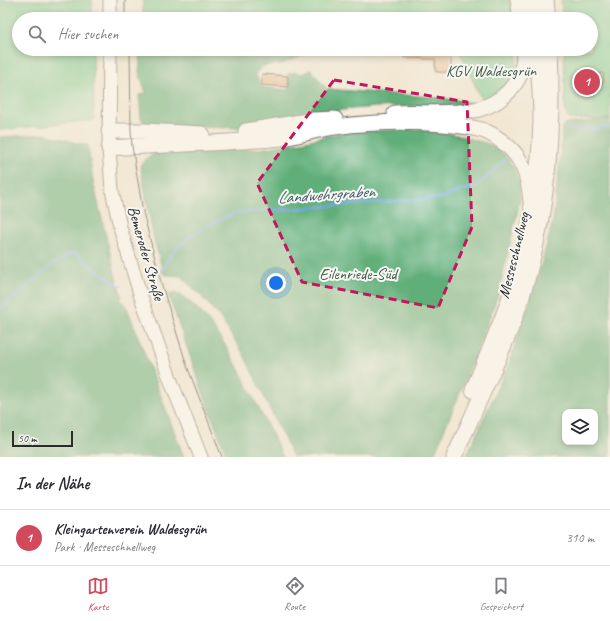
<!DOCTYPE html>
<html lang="de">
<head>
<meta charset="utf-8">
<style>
	:root { --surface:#fff; --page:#f7f7f7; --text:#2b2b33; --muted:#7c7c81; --line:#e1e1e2; --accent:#d1495b }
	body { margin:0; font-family:Caveat,sans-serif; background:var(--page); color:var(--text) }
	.controls { position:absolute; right:12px; bottom:12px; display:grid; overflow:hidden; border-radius:8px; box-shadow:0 2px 6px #0003 }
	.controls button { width:36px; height:36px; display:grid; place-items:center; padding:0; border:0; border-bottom:1px solid var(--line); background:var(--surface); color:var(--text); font:20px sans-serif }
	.scale { position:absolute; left:12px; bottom:10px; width:61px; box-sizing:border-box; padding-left:4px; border:2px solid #2b2b2b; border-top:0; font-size:11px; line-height:14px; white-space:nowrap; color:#2b2b2b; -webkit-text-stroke:3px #f6f6f2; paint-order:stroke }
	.you { position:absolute; left:276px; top:283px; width:14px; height:14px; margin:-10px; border:3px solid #fff; border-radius:50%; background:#1a73e8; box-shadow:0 0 0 6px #1a73e833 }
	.badge { display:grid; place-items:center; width:26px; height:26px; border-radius:50%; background:var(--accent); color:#fff; font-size:13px; font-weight:700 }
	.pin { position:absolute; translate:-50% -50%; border:2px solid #fff; box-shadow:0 1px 4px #0006 }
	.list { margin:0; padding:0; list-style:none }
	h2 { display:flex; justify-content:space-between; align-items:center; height:52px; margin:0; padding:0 16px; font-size:17px }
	h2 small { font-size:13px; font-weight:400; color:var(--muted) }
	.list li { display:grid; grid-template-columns:26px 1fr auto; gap:12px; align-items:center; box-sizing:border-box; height:56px; padding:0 16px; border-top:1px solid var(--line) }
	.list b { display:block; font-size:15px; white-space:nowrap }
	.list p { margin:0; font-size:13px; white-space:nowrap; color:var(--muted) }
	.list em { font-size:13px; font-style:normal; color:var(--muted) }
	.icon { flex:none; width:22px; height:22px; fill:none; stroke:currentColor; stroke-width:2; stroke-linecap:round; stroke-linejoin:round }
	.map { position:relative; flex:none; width:610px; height:457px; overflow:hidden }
	.search { position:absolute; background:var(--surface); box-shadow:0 2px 6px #0003; left:12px; right:12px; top:12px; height:44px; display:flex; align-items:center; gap:10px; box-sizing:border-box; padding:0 14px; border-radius:22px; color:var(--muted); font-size:15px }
	.sheet { height:108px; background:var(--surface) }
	nav { display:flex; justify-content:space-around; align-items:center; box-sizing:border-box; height:56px; border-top:1px solid var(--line); background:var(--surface); font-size:11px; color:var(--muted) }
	nav a { display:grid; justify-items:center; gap:2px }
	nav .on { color:var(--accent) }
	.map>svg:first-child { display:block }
	.green { fill:#77cb8e; stroke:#517b5c }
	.forest { fill:#61af79; stroke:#466d52; fill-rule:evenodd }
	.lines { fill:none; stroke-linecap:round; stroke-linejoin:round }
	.stream { stroke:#73a8e0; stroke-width:2.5 }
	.building { fill:#e5a26c }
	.major-casing { stroke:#716d66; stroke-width:15 }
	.highway-casing { stroke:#716d66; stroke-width:17 }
	.major { stroke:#fff; stroke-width:13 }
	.highway { stroke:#fff; stroke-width:15 }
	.tram { stroke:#2b2b2b; stroke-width:1 }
	.marked { fill:none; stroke:#c2185b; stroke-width:3; stroke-dasharray:8 5; stroke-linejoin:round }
	.labels { text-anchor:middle; stroke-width:4; stroke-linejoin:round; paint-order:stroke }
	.park-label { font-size:16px; fill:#425b49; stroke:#f6f6f2 }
	.street-label { font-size:16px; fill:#2b2b2b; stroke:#f6f6f2 }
	.water-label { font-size:17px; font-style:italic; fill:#44576a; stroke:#f6f6f2 }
</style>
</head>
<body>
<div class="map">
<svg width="610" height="457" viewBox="0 0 610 457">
	<rect width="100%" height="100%" fill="#f6f6f2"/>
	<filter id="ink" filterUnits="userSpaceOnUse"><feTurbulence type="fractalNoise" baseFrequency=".025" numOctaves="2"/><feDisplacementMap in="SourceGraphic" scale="8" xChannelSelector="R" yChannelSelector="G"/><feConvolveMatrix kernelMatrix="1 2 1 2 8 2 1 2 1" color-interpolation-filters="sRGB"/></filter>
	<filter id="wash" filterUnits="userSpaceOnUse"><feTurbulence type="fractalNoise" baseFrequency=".012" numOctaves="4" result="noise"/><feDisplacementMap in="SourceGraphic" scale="16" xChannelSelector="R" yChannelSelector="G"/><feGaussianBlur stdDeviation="0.9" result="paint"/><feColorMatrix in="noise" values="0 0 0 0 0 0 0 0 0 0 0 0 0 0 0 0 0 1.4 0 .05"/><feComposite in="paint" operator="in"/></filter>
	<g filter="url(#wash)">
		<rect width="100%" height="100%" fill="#f2e7d3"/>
		<!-- green -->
		<path class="green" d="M0 0H92V19H19V49H93L94 120 0 130Z
			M143 0H511L514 19H302L143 16Z
			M561 0H610V119H569L565 112 564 49H591V19H562Z
			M459 49H518L516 67 501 92 482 101Z"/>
		<!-- forest -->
		<path class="forest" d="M143 16 302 19H143Z
			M141 49H302L300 57 281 64 263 66 255 74 263 87 289 90 288 74 295 72 303 74 311 70 327 89 456 99 472 103 470 105 375 107 342 110 289 121 254 127 239 128 193 127 146 124 141 119 139 95 146 93 139 72Z
			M610 119V457H466L509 363 538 276 553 221 561 149 562 127 565 124ZM565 412H595V442H565Z
			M423 129 457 135 489 144 504 154 513 166 519 182 520 201 498 295 468 374 433 457H293L243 353 219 316 200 295 181 276 164 275 154 240 140 165 152 153 198 149H260L301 142 345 132Z
			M45 134 77 143 88 145 93 181 116 278 122 297 120 299 121 302 124 303 128 310 184 457H0V137Z
			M176 292C212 313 235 361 253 397 263 417 274 437 283 457H227L208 407 168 294Z"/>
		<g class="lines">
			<!-- stream -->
			<path class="stream" d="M569 130 610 127
				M160 273C164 266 169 256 175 250 192 233 213 221 236 213L440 198 477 186 505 160
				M0 309 54 263 74 252 99 272 120 286"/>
		</g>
		<g id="blocks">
			<!-- building -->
			<path class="building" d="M405 49H427V51H451V72H436L435 59 404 58Z
				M603 73 604 80 603 83 593 86 594 88 581 91 578 77Z
				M262 74 288 76V87L262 85Z"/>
		</g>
	</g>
	<g filter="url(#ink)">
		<use href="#blocks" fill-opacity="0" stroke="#716d66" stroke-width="1"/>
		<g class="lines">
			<!-- major casing -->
			<g class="major-casing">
				<path id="major" d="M110 19V0
					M110 49 109 148 112 190 120 227 140 294 172 384 201 457"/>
			</g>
			<!-- highway casing -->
			<g class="highway-casing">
				<path id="highway" d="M518 0 521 19
					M533 0 535 19
					M546 0 548 19
					M395 113C433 110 481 122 509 91 520 79 525 65 524 49
					M109 131H144L202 134
					M246 131 313 120 335 119
					M109 148C166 144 224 144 281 138 299 136 317 129 335 127 371 122 407 121 443 124 456 125 470 127 482 130 494 134 509 146 516 155 528 171 530 191 532 210
					M473 390C492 343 513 297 525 247 534 207 540 164 541 122 541 97 539 73 537 49
					M454 457C466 431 477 405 489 379 500 355 511 331 519 306 547 222 554 138 550 49"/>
			</g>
			<!-- major -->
			<use href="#major" class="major"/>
			<!-- highway -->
			<use href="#highway" class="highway"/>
			<!-- tram -->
			<path class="tram" d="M125 0V19
				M130 49 131 130 132 146 143 212 162 286 187 366 222 457"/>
		</g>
	</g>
	<!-- marked area -->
	<path d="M0 0H610V457H0ZM334 80 467 102 472 227 438 308 302 282 257 183Z" fill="#f2e7d3" fill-opacity=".55" fill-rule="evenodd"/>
	<path class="marked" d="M334 80 467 102 472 227 438 308 302 282 257 183Z"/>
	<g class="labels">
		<!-- park labels -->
		<g class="park-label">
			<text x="491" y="76">KGV Waldesgrün</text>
			<text x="358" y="279">Eilenriede-Süd</text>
		</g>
		<!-- street labels -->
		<g class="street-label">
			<text transform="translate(147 253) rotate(74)" y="6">Bemeroder Straße</text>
			<text transform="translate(513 255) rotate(-76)" y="6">Messeschnellweg</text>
		</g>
		<!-- water labels -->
		<g class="water-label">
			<text transform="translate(326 194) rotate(-4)" y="6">Landwehrgraben</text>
		</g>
	</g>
</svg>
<div class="controls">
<button><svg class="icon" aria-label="layers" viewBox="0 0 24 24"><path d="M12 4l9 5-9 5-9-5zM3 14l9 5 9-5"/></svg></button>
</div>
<div class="scale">50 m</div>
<div class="you"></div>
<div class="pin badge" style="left:587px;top:82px">1</div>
<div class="search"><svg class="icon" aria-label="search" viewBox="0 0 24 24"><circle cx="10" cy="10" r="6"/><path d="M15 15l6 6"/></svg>Hier suchen</div>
</div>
<section class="sheet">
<h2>In der Nähe<small></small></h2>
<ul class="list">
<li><span class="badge">1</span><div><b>Kleingartenverein Waldesgrün</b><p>Park · Messeschnellweg</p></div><em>310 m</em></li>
</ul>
</section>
<nav>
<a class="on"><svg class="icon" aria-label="map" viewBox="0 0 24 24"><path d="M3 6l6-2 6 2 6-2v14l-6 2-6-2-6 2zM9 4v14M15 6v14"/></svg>Karte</a>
<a><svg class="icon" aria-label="directions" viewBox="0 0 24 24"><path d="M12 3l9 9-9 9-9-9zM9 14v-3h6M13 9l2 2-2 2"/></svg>Route</a>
<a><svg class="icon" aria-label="saved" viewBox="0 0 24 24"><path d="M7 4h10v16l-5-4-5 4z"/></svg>Gespeichert</a>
</nav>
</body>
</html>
